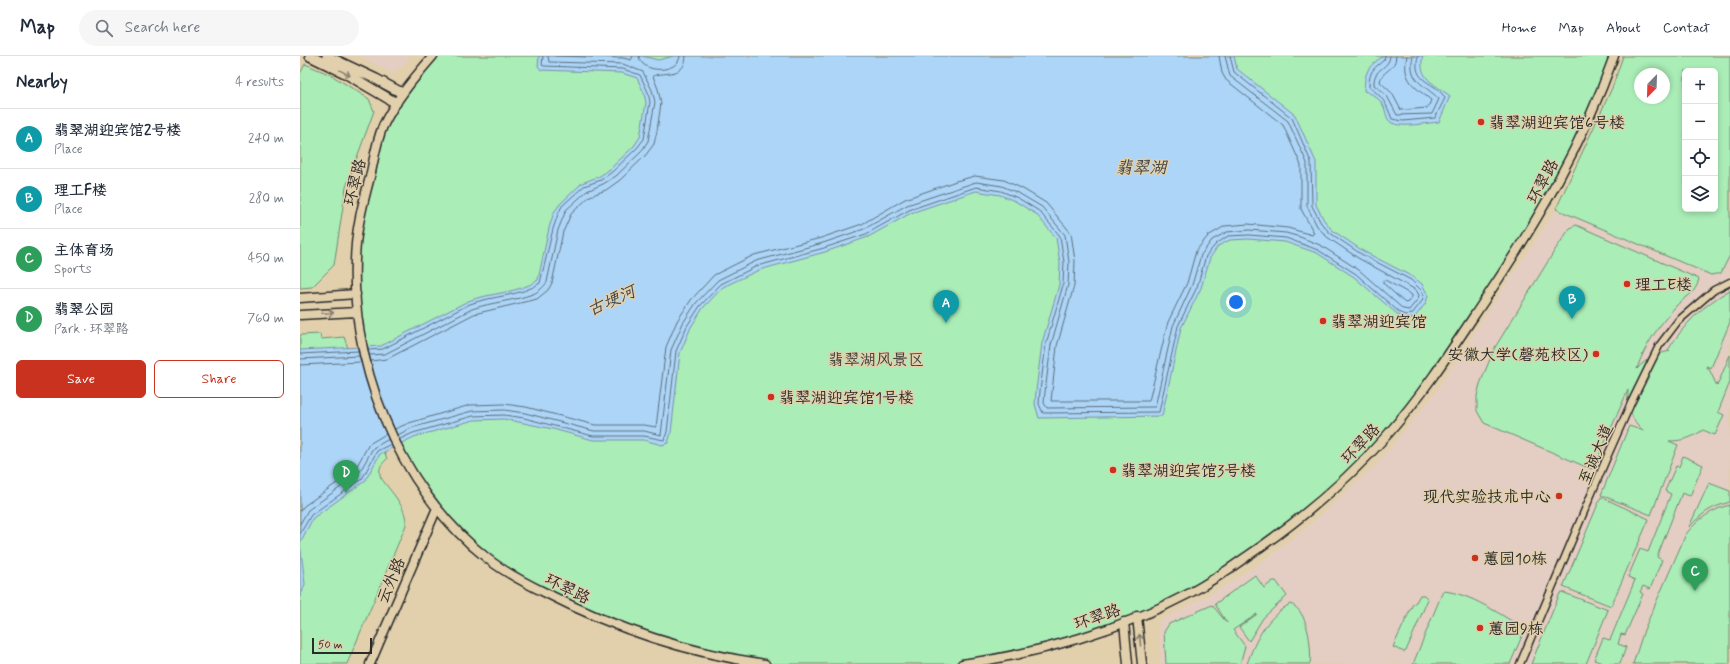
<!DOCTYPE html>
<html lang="en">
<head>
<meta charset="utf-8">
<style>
	:root { --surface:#fff; --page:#f6f6f7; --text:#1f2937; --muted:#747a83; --line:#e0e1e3; --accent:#c8321e }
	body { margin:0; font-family:Mynerve,"LXGW WenKai TC",sans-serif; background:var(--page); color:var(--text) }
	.controls { position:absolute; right:12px; top:12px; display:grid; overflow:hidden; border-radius:6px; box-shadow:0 2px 6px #0003 }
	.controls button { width:36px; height:36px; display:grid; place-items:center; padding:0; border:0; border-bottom:1px solid var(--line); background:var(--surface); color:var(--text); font:20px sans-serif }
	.compass { position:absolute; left:1334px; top:12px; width:36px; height:36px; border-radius:50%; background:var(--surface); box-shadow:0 2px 6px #0003; rotate:203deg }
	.scale { position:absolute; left:12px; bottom:10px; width:60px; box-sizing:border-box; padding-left:4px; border:2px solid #2b2b2b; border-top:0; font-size:11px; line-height:14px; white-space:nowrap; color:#2b2b2b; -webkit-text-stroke:3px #e2d0ad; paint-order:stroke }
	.you { position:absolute; left:936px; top:246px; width:14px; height:14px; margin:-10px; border:3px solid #fff; border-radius:50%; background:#1a73e8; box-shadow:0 0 0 6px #1a73e833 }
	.badge { display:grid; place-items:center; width:26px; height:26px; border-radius:50%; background:var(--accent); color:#fff; font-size:13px; font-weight:700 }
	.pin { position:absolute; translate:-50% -33px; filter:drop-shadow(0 1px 2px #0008) }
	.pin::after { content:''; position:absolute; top:21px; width:14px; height:12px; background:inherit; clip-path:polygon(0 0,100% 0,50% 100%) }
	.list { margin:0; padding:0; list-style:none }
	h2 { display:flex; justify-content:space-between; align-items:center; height:52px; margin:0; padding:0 16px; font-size:17px }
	h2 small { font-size:13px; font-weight:400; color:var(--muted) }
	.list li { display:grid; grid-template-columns:26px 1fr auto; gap:12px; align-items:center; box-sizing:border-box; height:60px; padding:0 16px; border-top:1px solid var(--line) }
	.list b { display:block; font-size:15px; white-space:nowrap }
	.list p { margin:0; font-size:13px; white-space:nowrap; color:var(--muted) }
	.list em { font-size:13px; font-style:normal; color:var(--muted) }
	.actions { display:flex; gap:8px; padding:12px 16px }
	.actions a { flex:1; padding:9px 0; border:1px solid var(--accent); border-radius:6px; text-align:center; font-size:14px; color:var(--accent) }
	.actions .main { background:var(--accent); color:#fff }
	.icon { flex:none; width:22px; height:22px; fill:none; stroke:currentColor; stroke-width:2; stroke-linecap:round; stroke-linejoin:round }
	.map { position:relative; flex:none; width:1430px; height:608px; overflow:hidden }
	header { display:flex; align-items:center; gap:24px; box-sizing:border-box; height:56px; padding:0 20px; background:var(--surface); border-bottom:1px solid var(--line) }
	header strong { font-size:19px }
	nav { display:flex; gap:22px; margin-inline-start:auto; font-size:14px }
	.search { width:280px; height:36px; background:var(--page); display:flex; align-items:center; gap:10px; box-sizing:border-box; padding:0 14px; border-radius:22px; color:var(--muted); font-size:15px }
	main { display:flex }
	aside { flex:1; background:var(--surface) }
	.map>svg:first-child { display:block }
	.built { fill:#e4cdc2; fill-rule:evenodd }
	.green { fill:#aaedb7; stroke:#6a8c71; fill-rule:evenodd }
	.water { fill:#acd5f7; stroke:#7891a5 }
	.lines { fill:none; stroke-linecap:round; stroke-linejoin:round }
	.shore { stroke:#5f6f7d; stroke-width:1 }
	.minor-casing { stroke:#2b2b2b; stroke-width:9 }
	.tertiary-casing { stroke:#2b2b2b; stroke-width:11 }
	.secondary-casing { stroke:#2b2b2b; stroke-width:12 }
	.minor { stroke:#e2d0ad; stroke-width:6 }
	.tertiary { stroke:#e2d0ad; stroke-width:8 }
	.secondary { stroke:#e2d0ad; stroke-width:9 }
	.oneway { stroke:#867e6c }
	.poi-dot { fill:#c8321e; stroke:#e2d0ad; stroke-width:1.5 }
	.labels { text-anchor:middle; stroke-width:3; stroke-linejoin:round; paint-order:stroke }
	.poi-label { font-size:16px; fill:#2b2b2b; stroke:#e2d0ad; text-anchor:start }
	.street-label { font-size:16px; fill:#2b2b2b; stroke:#e2d0ad }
	.park-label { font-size:16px; fill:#383e39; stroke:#e2d0ad }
	.water-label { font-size:17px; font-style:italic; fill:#3e444a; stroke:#e2d0ad }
</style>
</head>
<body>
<header>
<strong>Map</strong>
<div class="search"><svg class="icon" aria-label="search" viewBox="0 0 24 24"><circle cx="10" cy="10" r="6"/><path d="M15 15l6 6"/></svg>Search here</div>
<nav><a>Home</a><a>Map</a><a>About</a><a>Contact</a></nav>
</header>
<main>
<aside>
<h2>Nearby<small>4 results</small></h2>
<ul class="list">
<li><span class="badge" style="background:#0f9aa8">A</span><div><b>翡翠湖迎宾馆2号楼</b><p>Place</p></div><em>240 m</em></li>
<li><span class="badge" style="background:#0f9aa8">B</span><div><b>理工F楼</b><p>Place</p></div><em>280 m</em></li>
<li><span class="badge" style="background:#2e9e5b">C</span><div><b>主体育场</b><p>Sports</p></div><em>450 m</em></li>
<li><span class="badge" style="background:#2e9e5b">D</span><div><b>翡翠公园</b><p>Park · 环翠路</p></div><em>760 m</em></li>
</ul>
<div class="actions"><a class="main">Save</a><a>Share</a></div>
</aside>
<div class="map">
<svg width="1430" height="608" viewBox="0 0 1430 608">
	<rect width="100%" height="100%" fill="#e2d0ad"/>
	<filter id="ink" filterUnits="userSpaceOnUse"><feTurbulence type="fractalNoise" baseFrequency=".025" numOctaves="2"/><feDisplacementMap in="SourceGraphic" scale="8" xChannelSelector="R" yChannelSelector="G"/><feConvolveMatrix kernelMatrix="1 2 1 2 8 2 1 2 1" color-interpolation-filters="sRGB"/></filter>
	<g filter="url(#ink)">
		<!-- built -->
		<path class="built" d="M61 0H111L103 10 92 17Z
			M1323 0H1430V608H861L858 571 859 565 914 536 963 505 1007 471 1076 409 1132 341 1256 153 1312 32ZM1385 15H1415V153H1385ZM1340 18H1364V42H1340Z"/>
		<!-- green -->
		<path class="green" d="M133 0H1314L1258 124 1121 338 1025 441 889 537 781 581 662 608H465L376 589 228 528 161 480 106 405 60 275 56 190 82 72Z
			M1323 0H1430V199L1421 217 1411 219 1256 153 1312 32ZM1385 15H1415V153H1385ZM1340 18H1364V42H1340Z
			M5 8 31 19 69 43 74 55 46 131 34 209 12 231 0 232V18Z
			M1276 169 1399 223C1395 239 1387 239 1376 250 1360 268 1344 290 1337 313 1347 302 1356 298 1370 295L1368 294C1385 267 1402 250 1430 234V266L1411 312 1406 310 1410 315 1417 330 1430 299V326L1418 356 1424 359 1415 379 1403 374C1392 382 1382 385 1369 385L1378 389 1351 459 1301 439 1329 370 1344 375C1331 365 1327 350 1328 334L1294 411 1291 413 1184 367 1177 355V340L1180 328 1194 293 1255 194 1270 172Z
			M20 278 21 283 44 281 87 403C80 409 78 414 81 422 91 436 107 451 106 469L47 608H0V279Z
			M1383 400 1403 409 1390 440 1382 437 1357 501 1362 504 1350 533 1343 530 1340 536 1343 538 1325 579 1321 578 1318 588 1326 591 1320 608H1305L1294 604 1303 582 1310 584 1335 524 1328 521 1340 493 1348 496 1371 438 1365 435 1376 410 1379 411Z
			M1409 427 1430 435V446C1409 452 1404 456 1389 471Z
			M1301 441 1349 463 1311 550 1263 531Z
			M1430 449V608H1333L1344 574 1386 478C1397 464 1412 453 1430 449Z
			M955 519 964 532 973 525H976L987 540 963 562 949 585 939 571 957 558 933 574 945 590 940 608H866L864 576 869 568 912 549 927 567 915 548Z
			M1143 535C1170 537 1201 559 1225 573L1210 608H1113Z
			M1262 536 1308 554 1286 608H1231L1260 537Z
			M1120 539H1124L1128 543 1106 595 1104 596 1093 591 1113 548 1116 546Z
			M990 548C1008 553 1012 592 1010 608H947C955 584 967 561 990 548Z"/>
		<!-- water -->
		<path class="water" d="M239 0H342L358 4 374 0H934L937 13 995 59 1016 106V149L1024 164 1032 174 1063 195 1113 221 1122 228 1128 239 1126 247 1114 262 1103 263 1054 221 1017 197 985 186 948 183 930 184 918 190 910 202 901 232 881 272 862 360 739 362 735 348 736 335 742 287 759 229 760 207 756 182 736 158 715 145 700 139 676 135 611 157 568 181 525 196 459 214 423 231 403 252 391 271 380 297 371 377 368 387 362 389 344 384H293L253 373 204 363 174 364 114 381 80 398 65 425 13 462 0 487 5 528 0 542V294L81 290 168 245C189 237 220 237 238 224L249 172 254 156 260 148 282 127 300 120 310 113 334 90 340 81 346 47 344 37 337 22 322 17 241 14 238 10Z
			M1084 0H1123C1117 22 1135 28 1150 40L1139 66C1127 67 1101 72 1092 67 1086 64 1086 56 1084 51 1080 43 1072 37 1064 35 1065 16 1067 10 1084 0Z"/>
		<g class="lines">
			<!-- shore -->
			<path class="shore" d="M255 0 323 2 331 4 333 0
				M339 0C340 18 379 18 380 0
				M1085 0 1084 4C1073 13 1069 15 1069 31 1083 41 1086 47 1092 63L1103 65 1135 62 1145 42C1135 24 1111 28 1118 0
				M1090 0C1089 14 1073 11 1074 29L1087 40 1097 59 1132 58 1139 43C1124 28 1107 25 1113 0
				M1096 0C1096 15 1081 14 1080 26L1092 37 1101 54 1128 52 1131 44C1115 31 1101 24 1107 0
				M1085 224 1112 239V241L1108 246 1105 247 1083 227V225Z
				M69 294 83 293 170 248C191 240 222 240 240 227L253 173 258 158 262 150 284 130 301 124 312 116 337 92 344 83 350 46 348 36 340 19 323 13 244 10 242 9 243 0
				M0 298 59 295
				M70 299 85 298 172 253C192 246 214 245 233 238 238 236 244 231 247 226L258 174 266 154 287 135 303 128 316 120 341 96 348 85 355 46 352 34 343 16 323 8 249 6 248 0
				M0 303 60 300
				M71 305 87 303 174 258 237 243 248 234 252 227 263 176 271 158 290 140 306 134 320 124 345 100 354 88 357 75 361 47 358 33 353 20C366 15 385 22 386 0
				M0 309 61 306
				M95 373 109 367 170 349 204 348 226 351 295 369H344L356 371 366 291 377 265 391 244 414 219 454 199 521 182 562 168 605 143 656 125 675 120 704 124 723 133 746 147 771 177 775 205 774 230 757 290 751 345H849L868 266 887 227 896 195 908 180 925 170 948 168 988 172 1012 179 1014 177 1001 153V109L983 69 926 24 922 17 919 0
				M98 379 111 372 172 355 204 354 225 357 294 375H344L361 379 371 294 383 267 396 247 418 224 456 205 523 187 564 173 607 149 676 126 702 130 720 138 742 151 765 179 769 206 768 229 751 289 745 336 744 347 747 352 855 351 873 270 892 229 901 199 912 184 927 176 949 174 986 177 1000 181 1020 189 1059 214 1103 253 1109 254 1118 243 1119 239 1116 234 1058 202 1027 181 1017 170 1007 150V107L988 65 930 20 925 0
				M100 383 113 377 173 360 204 359 224 362 293 380H344L364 384 367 376 376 295 387 270 400 250 421 228 457 210 524 192 566 178 609 154 676 131 701 135 718 142 739 155 760 180 764 206 763 229 746 288 740 335 739 348 743 357 859 356 878 270 897 231 906 200 916 188 928 180 949 179 986 182 1018 194 1056 218 1100 257 1105 259 1112 258 1122 245 1124 239 1122 235 1111 224 1061 198 1030 177 1021 167 1012 150 1011 106 992 62 934 16 930 0
				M0 455 4 450 54 415 69 388 86 378
				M0 468 8 454 58 419 73 392 89 383
				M0 478 11 459 62 423 77 395 91 388"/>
			<!-- minor casing -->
			<g class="minor-casing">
				<path id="minor" d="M1220 608 1307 401 1331 347 1359 290 1378 265 1414 234 1430 226"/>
			</g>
			<!-- tertiary casing -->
			<g class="tertiary-casing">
				<path id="tertiary" d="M133 0C114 22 96 43 83 70 76 86 74 104 70 121 64 143 58 165 56 188 46 302 97 432 188 503 206 517 227 528 248 538 316 573 389 597 465 608
					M0 242 56 238
					M0 259 57 256
					M837 560 842 608
					M824 566 828 608
					M70 608 137 452
					M662 608C739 598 822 573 890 537 910 526 928 514 946 501 998 466 1046 426 1088 378 1124 337 1154 290 1184 245 1236 168 1283 88 1314 0"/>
			</g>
			<!-- secondary casing -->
			<g class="secondary-casing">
				<path id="secondary" d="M10 0 45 17 96 47
					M27 0 76 23 102 37"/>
			</g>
			<!-- minor -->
			<use href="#minor" class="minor"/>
			<!-- tertiary -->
			<use href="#tertiary" class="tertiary"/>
			<!-- secondary -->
			<use href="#secondary" class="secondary"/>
		</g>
		<!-- one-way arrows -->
		<defs><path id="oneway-shaft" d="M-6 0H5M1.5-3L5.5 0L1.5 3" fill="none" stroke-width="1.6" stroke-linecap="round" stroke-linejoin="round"/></defs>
		<g class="oneway">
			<use href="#oneway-shaft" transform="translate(45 17) rotate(29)"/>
			<use href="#oneway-shaft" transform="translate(28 257) rotate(-3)"/>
			<use href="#oneway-shaft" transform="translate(840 584) rotate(-95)"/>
		</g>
	</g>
	<!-- markers -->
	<g class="poi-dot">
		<circle cx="1181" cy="66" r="4"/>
		<circle cx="1327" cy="228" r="4"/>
		<circle cx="1023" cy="265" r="4"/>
		<circle cx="1296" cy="298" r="4"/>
		<circle cx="471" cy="341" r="4"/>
		<circle cx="813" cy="414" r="4"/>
		<circle cx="1259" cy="440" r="4"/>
		<circle cx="1175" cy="502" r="4"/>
		<circle cx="1180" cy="572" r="4"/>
	</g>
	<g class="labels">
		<!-- poi labels -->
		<g class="poi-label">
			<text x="1189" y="72">翡翠湖迎宾馆6号楼</text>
			<text x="1335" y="234">理工E楼</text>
			<text x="1031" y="271">翡翠湖迎宾馆</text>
			<text x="1288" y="304" text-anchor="end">安徽大学(磬苑校区)</text>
			<text x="479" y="347">翡翠湖迎宾馆1号楼</text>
			<text x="821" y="420">翡翠湖迎宾馆3号楼</text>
			<text x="1251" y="446" text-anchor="end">现代实验技术中心</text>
			<text x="1183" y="508">蕙园10栋</text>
			<text x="1188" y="578">蕙园9栋</text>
		</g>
		<!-- street labels -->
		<g class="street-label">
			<text transform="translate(1242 125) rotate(-62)" y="6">环翠路</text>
			<text transform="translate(54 126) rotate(-76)" y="6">环翠路</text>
			<text transform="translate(1060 387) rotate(-47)" y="6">环翠路</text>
			<text transform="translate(1295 398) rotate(-67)" y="6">至诚大道</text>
			<text transform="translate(90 524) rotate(-67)" y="6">云外路</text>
			<text transform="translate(268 532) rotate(26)" y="6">环翠路</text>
			<text transform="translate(797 560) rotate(-19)" y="6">环翠路</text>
		</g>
		<!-- park labels -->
		<g class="park-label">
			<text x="576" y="309">翡翠湖风景区</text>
		</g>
		<!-- water labels -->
		<g class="water-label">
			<text x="841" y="117">翡翠湖</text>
			<text transform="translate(311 244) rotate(-24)" y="6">古埂河</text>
		</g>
	</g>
</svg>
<div class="controls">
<button>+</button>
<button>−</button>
<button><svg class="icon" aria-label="locate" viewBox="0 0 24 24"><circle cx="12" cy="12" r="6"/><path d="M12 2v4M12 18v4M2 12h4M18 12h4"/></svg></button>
<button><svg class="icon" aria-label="layers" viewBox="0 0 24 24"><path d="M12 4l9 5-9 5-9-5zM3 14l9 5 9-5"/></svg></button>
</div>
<svg class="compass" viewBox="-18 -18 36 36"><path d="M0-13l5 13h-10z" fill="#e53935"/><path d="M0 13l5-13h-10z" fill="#747a83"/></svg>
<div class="scale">50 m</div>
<div class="you"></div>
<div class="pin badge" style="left:646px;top:267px;background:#0f9aa8">A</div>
<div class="pin badge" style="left:1272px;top:263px;background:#0f9aa8">B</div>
<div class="pin badge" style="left:1395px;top:535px;background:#2e9e5b">C</div>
<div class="pin badge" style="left:46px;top:437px;background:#2e9e5b">D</div>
</div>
</main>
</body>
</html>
